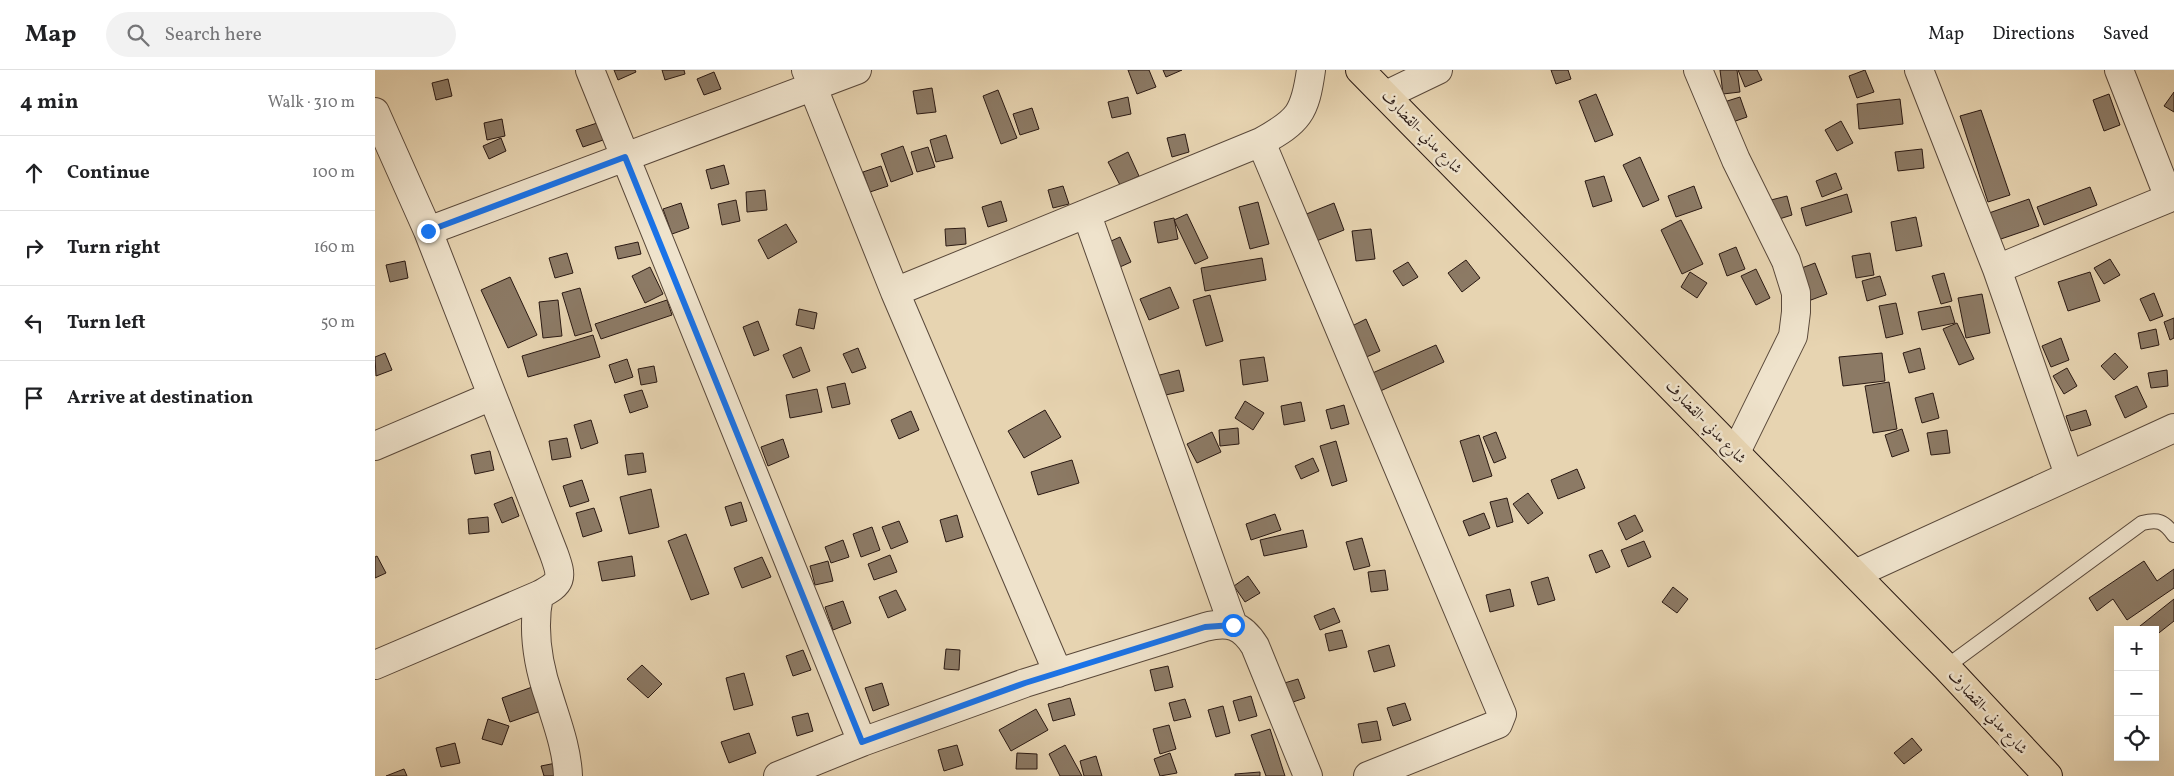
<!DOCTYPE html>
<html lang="en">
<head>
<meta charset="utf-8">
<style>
	:root { --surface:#fff; --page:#f2f2f2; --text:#202124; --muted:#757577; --line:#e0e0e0 }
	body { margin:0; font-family:Vollkorn,Amiri,serif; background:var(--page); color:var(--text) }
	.controls { position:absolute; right:15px; bottom:15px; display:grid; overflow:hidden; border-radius:0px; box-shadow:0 5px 20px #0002 }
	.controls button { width:45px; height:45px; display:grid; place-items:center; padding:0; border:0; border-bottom:1px solid var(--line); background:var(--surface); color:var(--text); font:25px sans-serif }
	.stop { position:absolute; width:15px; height:15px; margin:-11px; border:4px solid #1a73e8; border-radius:50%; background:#fff }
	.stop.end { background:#1a73e8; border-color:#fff; box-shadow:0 1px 5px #0008 }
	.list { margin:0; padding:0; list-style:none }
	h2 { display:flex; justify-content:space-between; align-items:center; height:65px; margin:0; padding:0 20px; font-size:21px }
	h2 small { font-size:16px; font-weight:400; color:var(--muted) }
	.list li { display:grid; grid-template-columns:32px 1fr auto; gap:15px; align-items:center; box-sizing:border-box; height:75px; padding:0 20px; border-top:1px solid var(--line) }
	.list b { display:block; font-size:19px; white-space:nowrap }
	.list em { font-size:16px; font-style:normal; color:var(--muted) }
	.icon { flex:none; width:28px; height:28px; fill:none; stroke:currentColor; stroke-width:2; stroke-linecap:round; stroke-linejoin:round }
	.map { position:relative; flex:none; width:1799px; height:706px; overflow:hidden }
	header { display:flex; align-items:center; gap:30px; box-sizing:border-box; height:70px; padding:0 25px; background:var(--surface); border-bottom:1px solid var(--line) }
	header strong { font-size:24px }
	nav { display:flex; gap:28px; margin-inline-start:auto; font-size:18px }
	.search { width:350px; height:45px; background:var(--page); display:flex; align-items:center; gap:12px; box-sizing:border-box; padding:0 18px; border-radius:28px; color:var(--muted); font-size:19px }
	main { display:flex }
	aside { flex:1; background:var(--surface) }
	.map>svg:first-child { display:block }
	.building { fill:#8c7a65; stroke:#2a1913 }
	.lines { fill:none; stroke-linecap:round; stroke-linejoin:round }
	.lane-casing { stroke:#59483a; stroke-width:16 }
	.street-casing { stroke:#59483a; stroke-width:30 }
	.highway-casing { stroke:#2a1913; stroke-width:30 }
	.lane { stroke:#efe3cc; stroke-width:14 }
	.street { stroke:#efe3cc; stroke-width:28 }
	.highway { stroke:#e7d4b1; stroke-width:28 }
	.route { stroke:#1a73e8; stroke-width:6 }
	.labels { text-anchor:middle; stroke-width:5; stroke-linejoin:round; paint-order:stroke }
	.street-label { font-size:15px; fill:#2a1913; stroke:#efe3cc }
</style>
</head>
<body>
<header>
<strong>Map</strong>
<div class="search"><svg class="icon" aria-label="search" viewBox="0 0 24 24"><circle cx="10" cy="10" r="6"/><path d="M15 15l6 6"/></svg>Search here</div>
<nav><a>Map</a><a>Directions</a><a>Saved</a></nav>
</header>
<main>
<aside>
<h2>4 min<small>Walk · 310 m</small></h2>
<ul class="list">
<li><svg class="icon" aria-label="ahead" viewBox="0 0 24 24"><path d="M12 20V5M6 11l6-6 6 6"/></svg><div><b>Continue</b></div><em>100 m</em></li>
<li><svg class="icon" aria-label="right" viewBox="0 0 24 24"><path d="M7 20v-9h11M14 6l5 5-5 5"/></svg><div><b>Turn right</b></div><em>160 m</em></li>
<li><svg class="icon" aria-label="left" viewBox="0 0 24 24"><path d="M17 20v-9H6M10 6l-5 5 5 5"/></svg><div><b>Turn left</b></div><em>50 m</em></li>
<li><svg class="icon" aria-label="arrive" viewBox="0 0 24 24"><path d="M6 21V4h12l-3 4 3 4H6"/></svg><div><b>Arrive at destination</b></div></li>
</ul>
</aside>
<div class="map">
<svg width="1799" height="706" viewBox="0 0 1799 706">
	<rect width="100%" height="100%" fill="#e7d4b1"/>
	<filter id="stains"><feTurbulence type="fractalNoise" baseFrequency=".004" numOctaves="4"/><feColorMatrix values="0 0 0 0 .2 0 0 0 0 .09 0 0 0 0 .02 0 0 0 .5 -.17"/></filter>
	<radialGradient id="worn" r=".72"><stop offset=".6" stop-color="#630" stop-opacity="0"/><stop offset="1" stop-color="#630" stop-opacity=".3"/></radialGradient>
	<!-- building -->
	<path class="building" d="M239 0H260L261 2 243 10Z
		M287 0H309L310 4 290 10Z
		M753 0H774L781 17 762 24Z
		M788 0H807L791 7Z
		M1176 0H1193L1196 9 1181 14Z
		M1345 0H1362L1365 22 1348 24Z
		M1363 0H1382L1387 10 1370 17Z
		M1490 0 1499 22 1482 28 1474 6Z
		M339 2 346 19 329 25 322 9Z
		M73 9 77 26 61 30 57 13Z
		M557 18 561 42 542 44 538 21Z
		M623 20 642 68 626 74 608 26Z
		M1799 22V42L1789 36Z
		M1221 24 1238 65 1220 72 1204 31Z
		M1734 24 1745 55 1729 61 1718 30Z
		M753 27 756 44 737 48 733 32Z
		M1365 27 1372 47 1352 54 1346 33Z
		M1525 29 1528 54 1484 59 1482 34Z
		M657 38 664 59 645 65 638 44Z
		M1606 40 1635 125 1613 132 1585 46Z
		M127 49 130 66 112 70 109 53Z
		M1466 51 1478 73 1462 81 1450 60Z
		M225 52 231 69 208 77 201 60Z
		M810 64 814 82 797 87 792 68Z
		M571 65 578 88 561 92 555 70Z
		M126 68 131 81 114 89 108 76Z
		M528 76 538 104 516 112 506 84Z
		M553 77 560 97 542 102 536 82Z
		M1547 79 1549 98 1523 101 1520 82Z
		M753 82 764 106 745 115 733 92Z
		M1265 87 1284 130 1268 137 1248 95Z
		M349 95 354 114 336 119 331 100Z
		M506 96 513 116 495 122 488 102Z
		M1461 103 1467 119 1447 127 1441 111Z
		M1229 106 1237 131 1218 137 1210 111Z
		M688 116 694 134 678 138 673 120Z
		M1319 116 1327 138 1301 147 1293 126Z
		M1715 117 1722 135 1669 155 1662 137Z
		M390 120 392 140 372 142 371 122Z
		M1472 124 1477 142 1431 156 1426 138Z
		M1412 126 1417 145 1401 150 1396 130Z
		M1654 129 1664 156 1623 170 1614 143Z
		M361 130 365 151 347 155 343 134Z
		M626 131 632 151 613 157 607 137Z
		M883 132 894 174 875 179 864 137Z
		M306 133 314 158 297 164 288 139Z
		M959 133 969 160 939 172 929 145Z
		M812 144 833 188 820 194 799 150Z
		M1541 147 1547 176 1521 181 1516 152Z
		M799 148 803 169 783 173 779 152Z
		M1306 150 1328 194 1307 204 1286 160Z
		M411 154 422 172 393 189 383 170Z
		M590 158 591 174 571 176 570 159Z
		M996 159 1000 189 981 191 977 161Z
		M745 167 756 192 736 201 725 176Z
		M263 172 266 184 243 189 240 177Z
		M1361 177 1370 199 1352 206 1344 184Z
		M192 183 198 203 180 208 174 188Z
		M1495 183 1499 205 1481 208 1477 186Z
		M887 188 891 210 830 221 826 198Z
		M1735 189 1745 205 1729 214 1719 198Z
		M1091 190 1105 208 1087 222 1073 203Z
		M30 191 33 208 15 212 11 195Z
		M1033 192 1043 207 1028 216 1018 201Z
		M1440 193 1452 224 1436 230 1424 199Z
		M275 197 288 224 270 233 257 206Z
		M1381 199 1395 228 1381 235 1366 206Z
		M1315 202 1332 213 1322 228 1306 217Z
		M1715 202 1725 231 1693 241 1683 212Z
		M1569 203 1577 231 1566 234 1557 206Z
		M1505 206 1511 225 1492 231 1487 211Z
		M135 207 162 265 133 278 106 220Z
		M795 217 804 238 774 250 765 229Z
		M205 218 217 261 200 266 187 223Z
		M1779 223 1788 246 1775 251 1765 229Z
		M1607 224 1615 263 1591 268 1583 228Z
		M835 225 848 271 831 276 818 230Z
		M183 230 187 266 168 268 164 232Z
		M292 230 297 245 226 269 220 254Z
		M1521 233 1528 264 1511 268 1504 236Z
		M1575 236 1580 253 1547 260 1543 242Z
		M424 239 442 243 439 259 421 255Z
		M1799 248V268L1795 270 1789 252Z
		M991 249 1005 281 987 289 973 258Z
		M383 251 394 280 379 286 368 257Z
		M1582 253 1599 289 1584 295 1568 259Z
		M1781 259 1784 275 1766 279 1763 263Z
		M218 265 225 287 153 307 147 286Z
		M1686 268 1694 290 1676 297 1667 276Z
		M1061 275 1069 292 1001 323 993 305Z
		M426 277 435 301 418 308 408 285Z
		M483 278 491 298 477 303 468 284Z
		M1545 278 1550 299 1534 303 1528 283Z
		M10 283 17 300 1 306 0 287Z
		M1507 283 1510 311 1468 316 1464 287Z
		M1740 283 1753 297 1739 310 1726 296Z
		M889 287 893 311 868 315 865 290Z
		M252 289 258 307 240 313 234 295Z
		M279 296 282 312 266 315 263 299Z
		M1692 298 1702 316 1689 324 1678 306Z
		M804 300 809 321 786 326 781 306Z
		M1792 300 1793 316 1776 318 1773 303Z
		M1514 312 1522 359 1498 363 1490 316Z
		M470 313 475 334 457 338 452 317Z
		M1762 316 1772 337 1750 348 1740 326Z
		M442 319 447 342 415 348 411 325Z
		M267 320 273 337 255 343 249 325Z
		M1558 323 1564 348 1547 353 1540 328Z
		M870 331 889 343 878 360 860 348Z
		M926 332 930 351 909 355 906 336Z
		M969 335 974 354 956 359 951 340Z
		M670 340 686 367 649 388 633 361Z
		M1711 340 1716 355 1696 361 1691 346Z
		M536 341 544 360 524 369 516 350Z
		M216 350 223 373 206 379 199 355Z
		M863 358 864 374 845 376 844 360Z
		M1527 359 1534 381 1517 387 1510 365Z
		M1572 360 1575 383 1556 385 1552 363Z
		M837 362 846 382 822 393 812 374Z
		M1121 362 1131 388 1119 393 1108 367Z
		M1104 365 1117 406 1098 412 1085 371Z
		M192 368 196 387 177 390 174 371Z
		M408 369 414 387 393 396 386 377Z
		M961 371 972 411 957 416 945 376Z
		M115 381 119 400 100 404 96 385Z
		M268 383 271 402 253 405 250 385Z
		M938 388 944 401 926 409 920 396Z
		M697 390 704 413 663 425 656 402Z
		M1202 399 1210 418 1183 429 1176 410Z
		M207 410 214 431 195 437 188 416Z
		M276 419 284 457 254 464 245 427Z
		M1153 423 1168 443 1153 454 1138 434Z
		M137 427 144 446 127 453 119 434Z
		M1132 428 1138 452 1122 457 1115 432Z
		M366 432 372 451 356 456 350 437Z
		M219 438 227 461 208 467 201 443Z
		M1109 443 1115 458 1094 466 1088 451Z
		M900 444 906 460 876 470 871 454Z
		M582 445 588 467 571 472 565 450Z
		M1260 445 1268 461 1251 470 1243 453Z
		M113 447 114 462 94 464 93 449Z
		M524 451 533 472 516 479 507 457Z
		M497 457 505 480 486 487 478 464Z
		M928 460 932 477 889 486 885 470Z
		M311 464 334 524 316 530 293 471Z
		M987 468 995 496 979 500 971 472Z
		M468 470 474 487 456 493 450 477Z
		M1269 471 1276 487 1253 497 1246 480Z
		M1227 480 1235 497 1221 503 1214 485Z
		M515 485 522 502 499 510 493 494Z
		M2 486 11 503 0 508V487Z
		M257 486 260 506 227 511 223 492Z
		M387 487 396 507 367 518 359 498Z
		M453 491 458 511 440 515 435 496Z
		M1769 491 1782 511 1799 499V518L1752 550 1738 529 1722 541 1714 528Z
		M1010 500 1013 520 996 522 993 502Z
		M873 506 885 523 870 532 859 516Z
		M1173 507 1180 530 1163 535 1156 512Z
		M1298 517 1313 529 1302 543 1287 532Z
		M1135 519 1139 536 1115 542 1111 525Z
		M521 520 531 540 513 548 504 527Z
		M1799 529V551L1780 566V560H1760Z
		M468 531 476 553 458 560 450 537Z
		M959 538 965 552 945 560 939 546Z
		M967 560 972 577 954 581 950 564Z
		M1014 575 1020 596 999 602 993 581Z
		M571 579 585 580 584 600 569 599Z
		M428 580 436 600 418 606 411 586Z
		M267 595 287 614 273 628 252 609Z
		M793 596 798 617 780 621 775 600Z
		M369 603 378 635 359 640 351 608Z
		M923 609 930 628 912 634 906 614Z
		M171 612 180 636 135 652 127 628Z
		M507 613 514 635 498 641 490 618Z
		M876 626 882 646 864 651 858 631Z
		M695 628 700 645 678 651 673 634Z
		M810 629 816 647 799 651 794 633Z
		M1030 633 1036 650 1018 656 1012 638Z
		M848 636 855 663 841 667 833 640Z
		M661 639 673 660 636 681 624 660Z
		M433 643 438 661 422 666 417 647Z
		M113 649 134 656 127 675 107 669Z
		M1002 651 1006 670 987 673 983 654Z
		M794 655 801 679 785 684 778 659Z
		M895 659 910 706H891L876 665Z
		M374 663 381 683 354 693 346 672Z
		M1537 668 1547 680 1529 694 1519 683Z
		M80 673 85 693 66 697 61 678Z
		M582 675 588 695 569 701 563 680Z
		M690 675 707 706H685L674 684Z
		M642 683 662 684V699H641Z
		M795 683 802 703 785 706 779 689Z
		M721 686 727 706H709L705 691Z
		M186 692 190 706H169L166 696Z
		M29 699 32 706H11Z
		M885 702V706H860V704Z"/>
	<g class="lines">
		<!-- lane casing -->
		<g class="lane-casing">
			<path id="lane" d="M1571 597 1767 453C1783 449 1789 451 1799 465"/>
		</g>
		<!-- street casing -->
		<g class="street-casing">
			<path id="street" d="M215 0 487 672
				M431 0 520 222 683 603
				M1323 0 1361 90 1411 191 1421 223V242L1418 266 1361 382
				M1544 0 1622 199 1694 405
				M1744 0 1794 128
				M1011 25 1063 0
				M0 42 53 161 179 484C188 509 187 513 164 525L0 595
				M886 72 1127 644 1123 654 993 706
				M712 145 858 555
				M53 161 482 0
				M1622 199 1799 126
				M520 222 886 72C924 51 930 43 936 0
				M0 376 117 326
				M1480 504 1799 358
				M164 525C157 559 163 595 174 627 182 653 192 679 193 706
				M403 706 487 672 650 613 830 557C854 551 867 555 880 576L933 706"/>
		</g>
		<!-- highway casing -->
		<g class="highway-casing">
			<path id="highway" d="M985 0 1571 597 1673 706"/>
		</g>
		<!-- lane -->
		<use href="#lane" class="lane"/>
		<!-- street -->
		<use href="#street" class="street"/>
		<!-- highway -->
		<use href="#highway" class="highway"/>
	</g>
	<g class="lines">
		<!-- route -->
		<path class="route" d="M53 161 250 87 487 672 650 613 830 557 858 555"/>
	</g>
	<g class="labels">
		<!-- street labels -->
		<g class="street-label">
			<text transform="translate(1047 62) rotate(46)" y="5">شارع مدني -القضارف</text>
			<text transform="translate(1331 352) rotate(46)" y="5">شارع مدني -القضارف</text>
			<text transform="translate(1613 642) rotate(47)" y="5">شارع مدني -القضارف</text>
		</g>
	</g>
	<rect width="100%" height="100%" filter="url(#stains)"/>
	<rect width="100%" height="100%" fill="url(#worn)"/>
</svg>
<div class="controls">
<button>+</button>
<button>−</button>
<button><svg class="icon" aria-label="locate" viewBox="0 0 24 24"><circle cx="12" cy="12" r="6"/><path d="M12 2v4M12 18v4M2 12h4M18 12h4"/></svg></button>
</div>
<div class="stop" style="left:858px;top:555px"></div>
<div class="stop end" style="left:53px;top:161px"></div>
</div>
</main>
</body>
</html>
